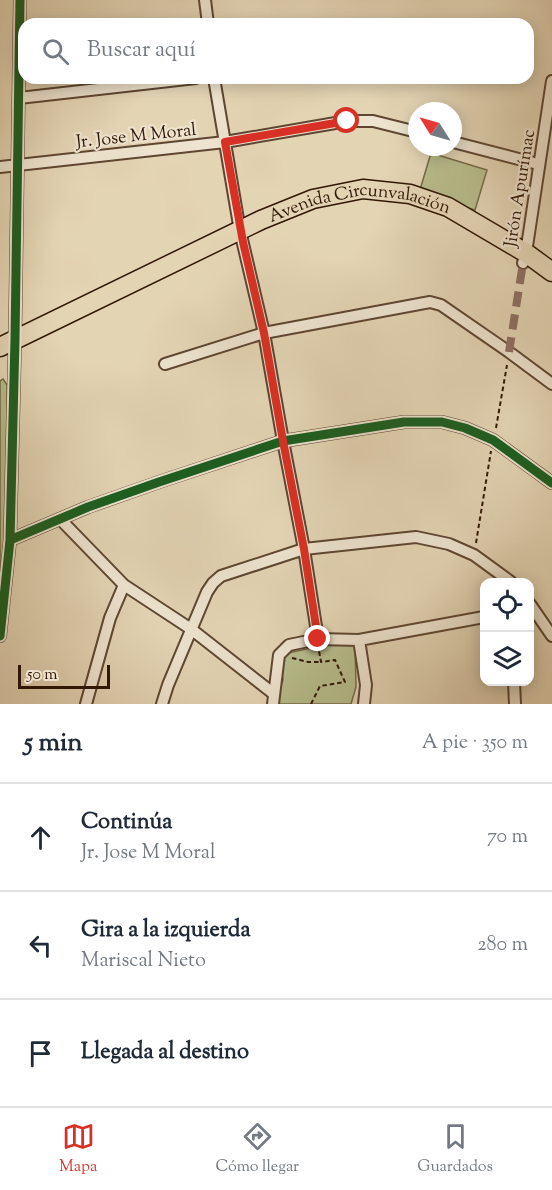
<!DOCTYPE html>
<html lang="es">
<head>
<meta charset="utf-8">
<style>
	:root { --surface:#fff; --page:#f2f2f3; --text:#1f2937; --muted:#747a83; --line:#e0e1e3; --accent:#d93025 }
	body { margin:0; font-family:"Sorts Mill Goudy",serif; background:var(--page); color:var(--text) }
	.controls { position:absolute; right:18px; bottom:18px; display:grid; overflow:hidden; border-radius:12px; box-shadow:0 3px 15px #0003 }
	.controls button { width:54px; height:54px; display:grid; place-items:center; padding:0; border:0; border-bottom:2px solid var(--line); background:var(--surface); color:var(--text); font:30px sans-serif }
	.compass { position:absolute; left:408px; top:102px; width:54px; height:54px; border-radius:50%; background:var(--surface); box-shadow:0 3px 15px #0003; rotate:307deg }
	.scale { position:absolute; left:18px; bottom:15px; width:92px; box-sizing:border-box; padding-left:6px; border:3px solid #311705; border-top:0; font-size:16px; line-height:21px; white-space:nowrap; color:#311705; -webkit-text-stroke:4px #ede3ce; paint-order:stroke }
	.stop { position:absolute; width:18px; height:18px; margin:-14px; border:4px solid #d93025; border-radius:50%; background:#fff }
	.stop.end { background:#d93025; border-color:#fff; box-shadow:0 2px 6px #0008 }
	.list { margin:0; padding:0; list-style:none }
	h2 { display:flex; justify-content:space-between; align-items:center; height:78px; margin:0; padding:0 24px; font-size:26px }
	h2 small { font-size:20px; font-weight:400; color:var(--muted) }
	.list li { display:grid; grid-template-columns:39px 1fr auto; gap:18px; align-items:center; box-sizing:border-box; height:108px; padding:0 24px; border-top:2px solid var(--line) }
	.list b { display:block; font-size:22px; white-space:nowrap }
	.list p { margin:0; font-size:20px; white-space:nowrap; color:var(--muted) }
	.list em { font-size:20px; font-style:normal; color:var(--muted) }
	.icon { flex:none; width:33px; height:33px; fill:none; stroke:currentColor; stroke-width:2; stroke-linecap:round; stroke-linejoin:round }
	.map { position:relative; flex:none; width:552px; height:704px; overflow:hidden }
	.search { position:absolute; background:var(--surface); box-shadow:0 3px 15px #0003; left:18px; right:18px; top:18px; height:66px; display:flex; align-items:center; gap:15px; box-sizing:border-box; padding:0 21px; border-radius:18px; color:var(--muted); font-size:22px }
	.sheet { height:402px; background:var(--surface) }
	nav { display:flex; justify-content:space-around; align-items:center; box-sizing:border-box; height:84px; border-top:2px solid var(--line); background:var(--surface); font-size:16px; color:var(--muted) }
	nav a { display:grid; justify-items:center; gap:3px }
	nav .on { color:var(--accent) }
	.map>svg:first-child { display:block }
	.green { fill:#b7bc8b; stroke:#746a48; stroke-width:1.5 }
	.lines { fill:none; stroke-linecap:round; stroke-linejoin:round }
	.street-casing { stroke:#5e4631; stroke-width:14 }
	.highway-casing { stroke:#311705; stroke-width:21 }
	.path { stroke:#311705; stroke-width:2; stroke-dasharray:4.5 3; stroke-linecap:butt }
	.street { stroke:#ede3ce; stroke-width:10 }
	.highway { stroke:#e3d4b4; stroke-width:18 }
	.quiet { stroke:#8d6e63; stroke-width:8; stroke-dasharray:15 8; stroke-linecap:butt }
	.cycleway-casing { stroke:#ede3ce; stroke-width:13 }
	.cycleway { stroke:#1b5e20; stroke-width:9 }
	.route { stroke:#d93025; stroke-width:8 }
	.labels { text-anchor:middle; stroke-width:4.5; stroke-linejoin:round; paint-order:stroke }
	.street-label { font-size:18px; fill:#311705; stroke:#ede3ce }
</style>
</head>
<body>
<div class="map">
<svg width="552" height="704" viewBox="0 0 552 704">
	<rect width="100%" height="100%" fill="#e3d4b4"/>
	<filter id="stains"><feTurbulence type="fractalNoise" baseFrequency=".00333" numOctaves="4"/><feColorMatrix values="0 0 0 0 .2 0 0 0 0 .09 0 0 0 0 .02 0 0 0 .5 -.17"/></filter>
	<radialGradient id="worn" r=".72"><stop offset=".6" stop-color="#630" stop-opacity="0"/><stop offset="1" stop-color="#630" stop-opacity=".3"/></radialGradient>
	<!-- green -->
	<path class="green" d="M431 153 487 170 475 210 419 193Z
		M3 379 7 385 9 521 2 582H0V381Z
		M355 643 356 687 351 704H275L283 680 279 655 325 645Z"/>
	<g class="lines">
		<!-- street casing -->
		<g class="street-casing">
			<path id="street" d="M205 0 208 24
				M214 78 240 231 264 333 283 441 304 549 318 639
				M19 98 196 78
				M453 142 538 164
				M0 167 225 142 347 121H373L417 132
				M523 263 526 253 552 81
				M165 364 264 333 430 302 441 305 509 352 552 384
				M60 519 124 585 191 629 274 694
				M10 540 88 507 159 482 283 441 404 422H442L465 428 493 440 552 483
				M530 604 552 636
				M0 636 10 540 15 339 20 0
				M359 640 366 685 364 704
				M514 682 515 704
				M86 704 110 618 124 585
				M162 704 168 685 207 592 213 583 221 576 304 549 416 537 449 544 474 555 511 582
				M273 704 279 655 289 645 318 639 359 640 484 617"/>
		</g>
		<!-- highway casing -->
		<g class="highway-casing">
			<g id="highway">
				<path id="s1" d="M0 347 261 220 313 199 363 189 410 194 448 207 526 253 552 272"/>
			</g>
		</g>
		<!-- path -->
		<path class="path" d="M496 428 507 365
			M476 543 491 451
			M292 658 308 662H321
			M311 704 320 686 345 682 335 660 321 662 319 651"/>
		<!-- street -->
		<use href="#street" class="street"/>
		<!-- highway -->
		<use href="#highway" class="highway"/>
		<!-- quiet -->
		<path class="quiet" d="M509 352 523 263"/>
		<!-- cycleway casing -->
		<g class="cycleway-casing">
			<path id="cycleway" d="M10 540 88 507 159 482 283 441 404 422H442L465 428 493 440 552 483
				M0 636 10 540 15 339 20 0"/>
		</g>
		<!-- cycleway -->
		<use href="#cycleway" class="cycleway"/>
	</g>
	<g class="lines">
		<!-- route -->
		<path class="route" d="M318 639 304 549 283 441 264 333 243 242 225 142 347 121"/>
	</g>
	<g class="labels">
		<!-- street labels -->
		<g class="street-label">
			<text transform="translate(136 135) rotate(-6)" y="6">Jr. Jose M Moral</text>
			<text transform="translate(519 188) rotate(-81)" y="6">Jirón Apurímac</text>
			<text dy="6" stroke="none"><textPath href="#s1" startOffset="393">Avenida Circunvalación</textPath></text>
		</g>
	</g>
	<rect width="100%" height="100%" filter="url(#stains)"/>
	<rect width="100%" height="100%" fill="url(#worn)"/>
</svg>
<div class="controls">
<button><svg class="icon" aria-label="locate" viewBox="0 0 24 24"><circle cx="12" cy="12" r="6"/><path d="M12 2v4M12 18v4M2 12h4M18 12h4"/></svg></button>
<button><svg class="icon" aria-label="layers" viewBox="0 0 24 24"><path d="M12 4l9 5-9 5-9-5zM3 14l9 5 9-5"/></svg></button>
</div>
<svg class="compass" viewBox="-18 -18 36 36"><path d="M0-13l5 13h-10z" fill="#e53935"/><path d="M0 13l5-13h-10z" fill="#747a83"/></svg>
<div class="scale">50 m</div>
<div class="stop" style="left:347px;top:121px"></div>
<div class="stop end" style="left:318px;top:639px"></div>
<div class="search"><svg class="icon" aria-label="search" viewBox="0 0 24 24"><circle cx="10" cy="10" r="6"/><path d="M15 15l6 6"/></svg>Buscar aquí</div>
</div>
<section class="sheet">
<h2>5 min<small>A pie · 350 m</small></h2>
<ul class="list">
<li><svg class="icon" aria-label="ahead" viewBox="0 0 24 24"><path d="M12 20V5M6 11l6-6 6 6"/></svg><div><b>Continúa</b><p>Jr. Jose M Moral</p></div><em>70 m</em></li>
<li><svg class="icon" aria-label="left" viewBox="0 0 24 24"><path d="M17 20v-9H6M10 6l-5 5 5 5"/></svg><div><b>Gira a la izquierda</b><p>Mariscal Nieto</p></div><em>280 m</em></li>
<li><svg class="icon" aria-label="arrive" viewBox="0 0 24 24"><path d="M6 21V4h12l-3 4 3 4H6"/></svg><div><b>Llegada al destino</b></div></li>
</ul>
</section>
<nav>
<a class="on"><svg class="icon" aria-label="map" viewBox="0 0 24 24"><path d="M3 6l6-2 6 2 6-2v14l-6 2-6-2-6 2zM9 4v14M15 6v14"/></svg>Mapa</a>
<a><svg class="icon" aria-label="directions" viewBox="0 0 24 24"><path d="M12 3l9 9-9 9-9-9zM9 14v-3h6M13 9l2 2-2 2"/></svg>Cómo llegar</a>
<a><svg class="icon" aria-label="saved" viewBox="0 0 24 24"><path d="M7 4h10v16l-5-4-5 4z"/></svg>Guardados</a>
</nav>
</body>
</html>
